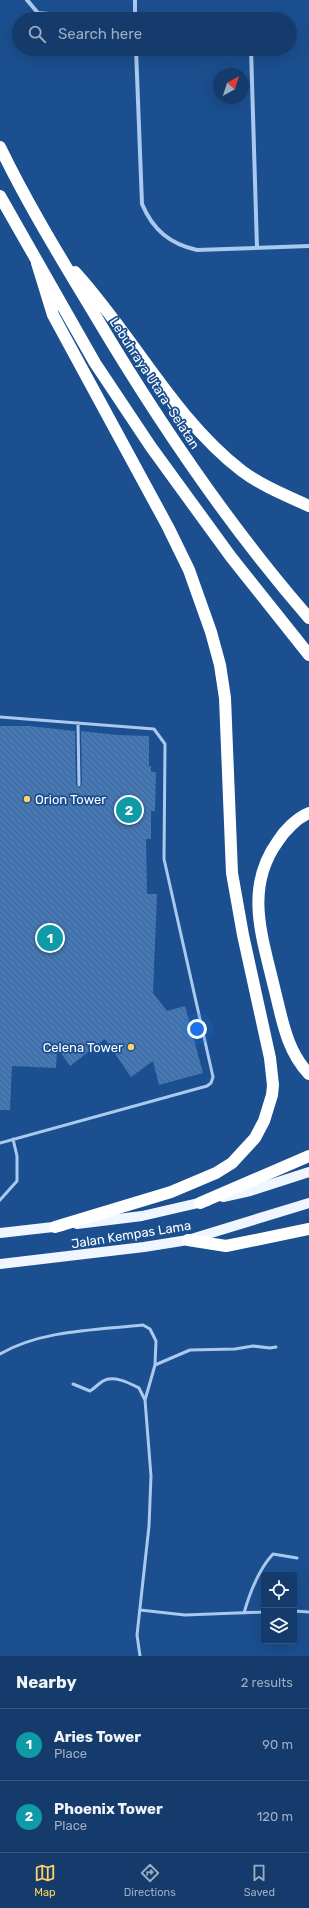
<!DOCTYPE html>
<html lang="en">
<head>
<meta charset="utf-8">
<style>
	:root { --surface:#143b6b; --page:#1d4271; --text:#f1f3f6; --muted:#9dadc1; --line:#33557e; --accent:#ffd166 }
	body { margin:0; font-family:Rubik,sans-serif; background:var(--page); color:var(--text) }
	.controls { position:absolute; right:12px; bottom:12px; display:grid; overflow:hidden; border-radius:4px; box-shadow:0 4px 16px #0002 }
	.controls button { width:36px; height:36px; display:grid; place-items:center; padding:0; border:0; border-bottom:1px solid var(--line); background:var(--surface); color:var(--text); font:20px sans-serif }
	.compass { position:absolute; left:213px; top:68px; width:36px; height:36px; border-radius:50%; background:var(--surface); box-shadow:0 4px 16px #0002; rotate:39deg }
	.you { position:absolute; left:197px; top:1029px; width:14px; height:14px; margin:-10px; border:3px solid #fff; border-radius:50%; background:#1a73e8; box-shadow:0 0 0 6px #1a73e833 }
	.badge { display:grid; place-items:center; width:26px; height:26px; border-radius:50%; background:var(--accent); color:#fff; font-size:13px; font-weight:700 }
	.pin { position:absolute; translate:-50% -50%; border:2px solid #fff; box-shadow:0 1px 4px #0006 }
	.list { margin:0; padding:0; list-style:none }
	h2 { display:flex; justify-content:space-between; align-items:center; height:52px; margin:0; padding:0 16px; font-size:17px }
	h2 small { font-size:13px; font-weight:400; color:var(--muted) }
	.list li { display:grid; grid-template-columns:26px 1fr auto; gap:12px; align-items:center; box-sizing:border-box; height:72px; padding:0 16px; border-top:1px solid var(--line) }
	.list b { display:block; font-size:15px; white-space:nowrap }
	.list p { margin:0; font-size:13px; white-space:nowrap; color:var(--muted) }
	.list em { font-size:13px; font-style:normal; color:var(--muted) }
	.icon { flex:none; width:22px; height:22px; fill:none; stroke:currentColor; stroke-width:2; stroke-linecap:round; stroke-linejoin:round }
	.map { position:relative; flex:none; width:309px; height:1656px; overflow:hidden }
	.search { position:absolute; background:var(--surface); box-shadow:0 4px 16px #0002; left:12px; right:12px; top:12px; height:44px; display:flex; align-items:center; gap:10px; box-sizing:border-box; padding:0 14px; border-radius:22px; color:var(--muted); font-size:15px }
	.sheet { height:196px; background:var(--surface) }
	nav { display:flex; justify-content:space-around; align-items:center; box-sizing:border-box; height:56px; border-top:1px solid var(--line); background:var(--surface); font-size:11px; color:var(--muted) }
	nav a { display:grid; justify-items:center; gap:2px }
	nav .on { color:var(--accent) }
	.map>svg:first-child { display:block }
	.building { fill:url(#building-back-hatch) }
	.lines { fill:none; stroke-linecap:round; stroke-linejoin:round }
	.service { stroke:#a9c9ee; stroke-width:3 }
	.minor { stroke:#a9c9ee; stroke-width:4 }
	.primary { stroke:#f0f6ff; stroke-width:10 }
	.motorway { stroke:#fff; stroke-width:12 }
	.poi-dot { fill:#ffd166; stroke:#1b4f8f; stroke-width:1.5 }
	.labels { text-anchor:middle; stroke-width:3.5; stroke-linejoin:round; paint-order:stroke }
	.street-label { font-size:13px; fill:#fff; stroke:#1b4f8f }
	.poi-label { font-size:13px; fill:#fff; stroke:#1b4f8f; text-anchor:start }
</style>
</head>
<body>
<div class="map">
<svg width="309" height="1656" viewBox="0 0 309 1656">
	<defs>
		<pattern id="building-back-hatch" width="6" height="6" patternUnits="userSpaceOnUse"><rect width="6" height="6" fill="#4478b7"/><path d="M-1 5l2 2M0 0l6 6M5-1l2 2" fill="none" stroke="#486282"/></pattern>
	</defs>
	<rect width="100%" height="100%" fill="#1b4f8f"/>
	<!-- building -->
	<path class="building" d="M0 726H29L75 731 76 785 79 788 82 785 81 731 117 735 149 736V766H151V772H156L155 811H151V839H146L147 894H157L153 993 167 1011 185 1006 203 1073 159 1085 153 1061 131 1077 105 1039 70 1066 57 1047 56 1068 12 1066 10 1110H0Z"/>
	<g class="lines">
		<!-- service -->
		<path class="service" d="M0 717 154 729 165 744 164 859 213 1077 211 1083 207 1086 0 1143
			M78 723 79 785
			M0 1200 17 1181V1156L13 1139
			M0 1354C41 1330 96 1330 143 1325L150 1329 156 1341 155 1365 145 1400 151 1476 149 1526 137 1635 140 1656
			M155 1365 190 1350 235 1349 253 1346 270 1348 276 1347
			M73 1384 90 1391C95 1388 98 1384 103 1381 114 1375 129 1383 139 1388L145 1400
			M140 1610 185 1615 264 1612
			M294 1611 309 1612
			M244 1613C250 1592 258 1570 273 1554L297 1558"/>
		<!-- minor -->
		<path class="minor" d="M27 0 38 13 106 19
			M135 19V0
			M136 49 142 204C153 230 170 244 197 250L309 246
			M251 49 257 248"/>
		<!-- primary -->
		<path class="primary" d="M223 1197 250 1191 309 1172
			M77 1224 142 1216 207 1201
			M0 1233 62 1226
			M0 1264 144 1247 188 1240 309 1203"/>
		<!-- motorway -->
		<path class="motorway" d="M0 147C28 205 62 260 95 315 158 421 228 525 309 618
			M0 196 95 363 151 447 231 557 309 655
			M37 263 53 315 168 527 189 570 211 632 220 665 225 698 232 873 243 935 270 1058 273 1085 272 1095 264 1121 255 1138 232 1163 216 1173 171 1192 55 1227
			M75 272C132 334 174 419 242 471 262 486 287 496 309 506
			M309 813C297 818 285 830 278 841 244 888 262 936 274 987 282 1018 286 1050 309 1074
			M200 1203 309 1156
			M188 1240 226 1246 309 1229"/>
	</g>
	<!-- markers -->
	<g class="poi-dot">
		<circle cx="27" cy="799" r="4"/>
		<circle cx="131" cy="1047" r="4"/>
	</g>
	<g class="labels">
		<!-- street labels -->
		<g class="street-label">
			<text transform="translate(155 383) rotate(57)" y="5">Lebuhraya Utara–Selatan</text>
			<text transform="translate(131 1234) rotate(-9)" y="5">Jalan Kempas Lama</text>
		</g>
		<!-- poi labels -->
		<g class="poi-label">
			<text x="35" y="804">Orion Tower</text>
			<text x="123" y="1052" text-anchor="end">Celena Tower</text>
		</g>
	</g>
</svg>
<div class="controls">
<button><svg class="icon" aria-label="locate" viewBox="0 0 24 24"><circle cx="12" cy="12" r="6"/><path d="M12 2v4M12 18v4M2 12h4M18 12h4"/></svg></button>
<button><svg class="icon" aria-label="layers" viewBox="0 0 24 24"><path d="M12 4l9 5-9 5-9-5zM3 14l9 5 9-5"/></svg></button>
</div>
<svg class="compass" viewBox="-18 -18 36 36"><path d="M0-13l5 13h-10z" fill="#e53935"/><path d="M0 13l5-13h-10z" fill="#9dadc1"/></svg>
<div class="you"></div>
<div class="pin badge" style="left:50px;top:938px;background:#0f9aa8">1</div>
<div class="pin badge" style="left:129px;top:810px;background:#0f9aa8">2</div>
<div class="search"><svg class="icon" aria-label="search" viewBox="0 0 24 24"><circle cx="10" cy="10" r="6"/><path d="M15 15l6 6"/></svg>Search here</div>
</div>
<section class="sheet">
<h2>Nearby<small>2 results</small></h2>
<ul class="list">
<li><span class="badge" style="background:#0f9aa8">1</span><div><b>Aries Tower</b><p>Place</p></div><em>90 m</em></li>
<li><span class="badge" style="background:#0f9aa8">2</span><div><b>Phoenix Tower</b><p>Place</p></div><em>120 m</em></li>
</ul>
</section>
<nav>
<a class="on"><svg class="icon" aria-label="map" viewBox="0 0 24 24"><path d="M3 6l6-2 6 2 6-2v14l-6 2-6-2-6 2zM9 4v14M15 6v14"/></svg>Map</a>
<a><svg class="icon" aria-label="directions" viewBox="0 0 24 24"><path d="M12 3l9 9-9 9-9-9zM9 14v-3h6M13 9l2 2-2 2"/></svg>Directions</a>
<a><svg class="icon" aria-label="saved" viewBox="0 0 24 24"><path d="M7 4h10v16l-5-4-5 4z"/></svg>Saved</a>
</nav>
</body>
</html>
